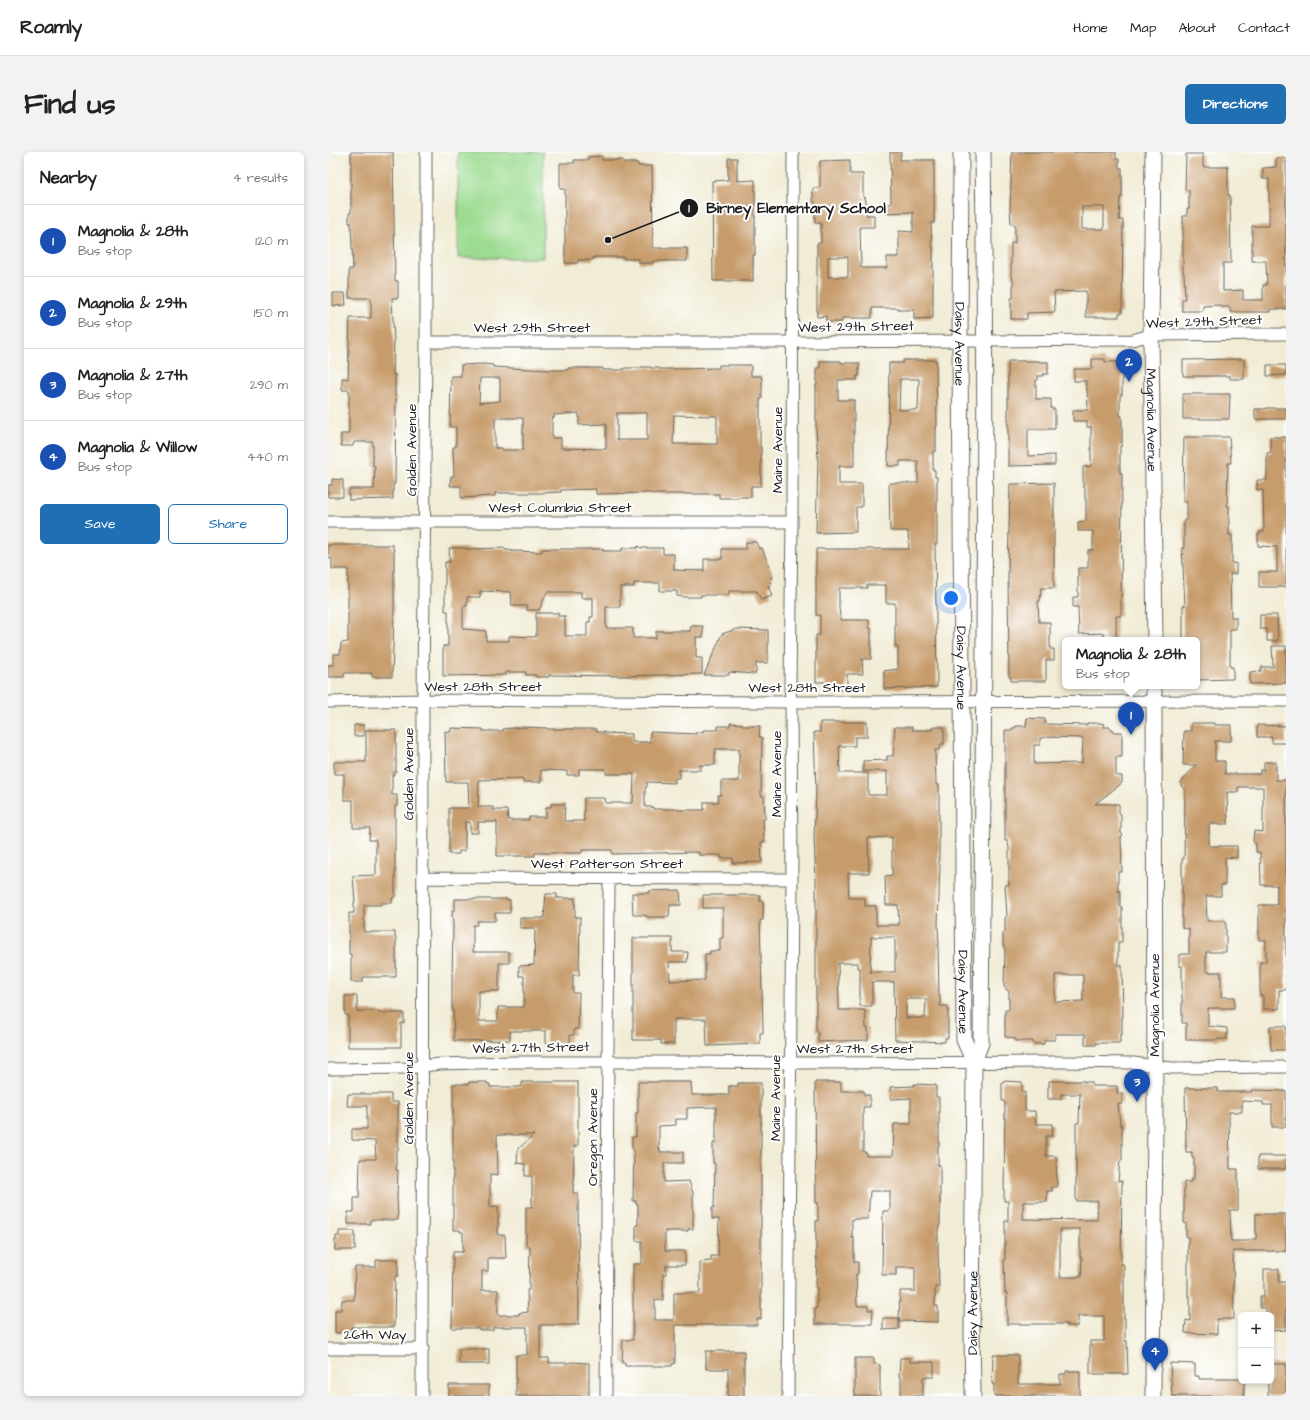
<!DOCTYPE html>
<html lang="en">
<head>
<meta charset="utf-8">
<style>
	:root { --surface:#fff; --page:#f2f2f2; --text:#222; --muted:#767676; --line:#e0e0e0; --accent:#1f6fb2 }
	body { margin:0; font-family:"Architects Daughter",sans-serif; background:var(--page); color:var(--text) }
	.controls { position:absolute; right:12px; bottom:12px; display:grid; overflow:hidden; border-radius:6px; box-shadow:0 2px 6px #0003 }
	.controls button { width:36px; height:36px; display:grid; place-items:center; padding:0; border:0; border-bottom:1px solid var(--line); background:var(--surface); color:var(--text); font:20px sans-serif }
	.you { position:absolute; left:623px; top:446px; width:14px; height:14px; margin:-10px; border:3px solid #fff; border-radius:50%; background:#1a73e8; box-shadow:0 0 0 6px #1a73e833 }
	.badge { display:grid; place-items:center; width:26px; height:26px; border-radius:50%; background:var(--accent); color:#fff; font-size:13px; font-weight:700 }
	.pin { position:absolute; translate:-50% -33px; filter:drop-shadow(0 1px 2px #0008) }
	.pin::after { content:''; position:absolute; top:21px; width:14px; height:12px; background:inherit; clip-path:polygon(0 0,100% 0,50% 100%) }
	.popup { position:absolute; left:734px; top:485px; width:138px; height:52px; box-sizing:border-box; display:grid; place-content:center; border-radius:6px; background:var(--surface); filter:drop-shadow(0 1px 3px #0005); font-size:13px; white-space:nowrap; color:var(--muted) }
	.popup b { font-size:15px; color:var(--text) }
	.popup::after { content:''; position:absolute; left:50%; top:100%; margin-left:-8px; border:8px solid transparent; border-top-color:var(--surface) }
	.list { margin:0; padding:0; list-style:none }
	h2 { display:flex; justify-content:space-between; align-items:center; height:52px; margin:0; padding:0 16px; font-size:17px }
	h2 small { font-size:13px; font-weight:400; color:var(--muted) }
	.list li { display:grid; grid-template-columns:26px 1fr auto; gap:12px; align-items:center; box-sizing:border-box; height:72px; padding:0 16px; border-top:1px solid var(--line) }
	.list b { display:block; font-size:15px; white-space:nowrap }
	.list p { margin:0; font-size:13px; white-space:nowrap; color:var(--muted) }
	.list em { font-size:13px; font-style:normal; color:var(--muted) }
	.actions { display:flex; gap:8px; padding:12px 16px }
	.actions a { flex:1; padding:9px 0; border:1px solid var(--accent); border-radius:6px; text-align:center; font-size:14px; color:var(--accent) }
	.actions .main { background:var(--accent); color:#fff }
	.map { position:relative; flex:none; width:958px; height:1244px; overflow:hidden; border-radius:6px }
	header { display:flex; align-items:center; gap:24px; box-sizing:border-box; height:56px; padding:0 20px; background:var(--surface); border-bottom:1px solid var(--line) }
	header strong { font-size:19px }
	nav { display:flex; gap:22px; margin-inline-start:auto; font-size:14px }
	.intro { display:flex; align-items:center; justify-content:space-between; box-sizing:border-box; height:96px; padding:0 24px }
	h1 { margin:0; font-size:28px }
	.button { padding:10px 18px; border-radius:6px; background:var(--accent); color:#fff; font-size:14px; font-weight:700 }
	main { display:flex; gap:24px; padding:0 24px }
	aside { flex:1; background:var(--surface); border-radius:6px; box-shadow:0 2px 6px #0003 }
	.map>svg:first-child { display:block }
	.green { fill:#9cdb90; stroke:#5c7c56 }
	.building { fill:#c79c6c; fill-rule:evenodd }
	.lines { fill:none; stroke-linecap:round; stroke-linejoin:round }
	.street-casing { stroke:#67655d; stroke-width:13 }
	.secondary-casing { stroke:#67655d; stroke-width:17 }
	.street { stroke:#fff; stroke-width:11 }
	.secondary { stroke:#fff; stroke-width:15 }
	.labels { text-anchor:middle; stroke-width:4; stroke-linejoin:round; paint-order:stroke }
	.street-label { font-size:14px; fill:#1c1c1c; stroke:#fff }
	.leader { fill:none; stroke:#1c1c1c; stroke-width:1.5 }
	.callout-dot { fill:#1c1c1c; stroke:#fff; stroke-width:1.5 }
	.mark-label { font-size:12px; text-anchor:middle; font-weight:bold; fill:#fff }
	.callout-label { font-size:15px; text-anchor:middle; font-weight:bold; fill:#1c1c1c; stroke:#fff; stroke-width:4; stroke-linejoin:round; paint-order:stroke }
</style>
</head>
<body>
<header>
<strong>Roamly</strong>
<nav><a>Home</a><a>Map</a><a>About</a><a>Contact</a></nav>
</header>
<div class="intro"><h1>Find us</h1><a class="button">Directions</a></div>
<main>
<aside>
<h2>Nearby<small>4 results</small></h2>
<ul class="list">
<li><span class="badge" style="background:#1a4fb4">1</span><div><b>Magnolia &amp; 28th</b><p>Bus stop</p></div><em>120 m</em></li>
<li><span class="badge" style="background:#1a4fb4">2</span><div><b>Magnolia &amp; 29th</b><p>Bus stop</p></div><em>150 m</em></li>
<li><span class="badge" style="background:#1a4fb4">3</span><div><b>Magnolia &amp; 27th</b><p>Bus stop</p></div><em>290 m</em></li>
<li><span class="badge" style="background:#1a4fb4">4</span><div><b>Magnolia &amp; Willow</b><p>Bus stop</p></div><em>440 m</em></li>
</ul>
<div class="actions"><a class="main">Save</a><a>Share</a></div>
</aside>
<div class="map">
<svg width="958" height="1244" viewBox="0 0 958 1244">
	<rect width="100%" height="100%" fill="#fff"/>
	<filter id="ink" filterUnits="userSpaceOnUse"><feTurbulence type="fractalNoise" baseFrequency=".025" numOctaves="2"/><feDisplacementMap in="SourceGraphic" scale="8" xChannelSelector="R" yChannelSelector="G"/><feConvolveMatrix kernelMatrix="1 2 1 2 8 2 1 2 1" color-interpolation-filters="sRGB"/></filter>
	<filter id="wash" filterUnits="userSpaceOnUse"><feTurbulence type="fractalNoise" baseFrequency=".012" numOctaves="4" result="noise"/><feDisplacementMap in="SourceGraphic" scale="16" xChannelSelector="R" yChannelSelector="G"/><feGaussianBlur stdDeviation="0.9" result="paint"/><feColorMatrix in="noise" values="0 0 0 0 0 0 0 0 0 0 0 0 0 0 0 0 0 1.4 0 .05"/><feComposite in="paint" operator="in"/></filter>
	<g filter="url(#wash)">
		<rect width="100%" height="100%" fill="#f1ecd5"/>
		<!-- green -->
		<path class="green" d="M130 0H215V106H130Z"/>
		<g id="blocks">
			<!-- building -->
			<path class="building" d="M23 0H65L67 129H70V146H64L66 190 65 223H67V245H68L67 332H65V347L21 348V337H46L47 314H45V290H26L25 294H13V282H21V238H14V226L20 227 22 166H43V146H21V117H25L23 71H21V61H23Z
				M562 0H573L572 8H606V71H603L604 94H605V166L586 167V158H571V156H544V166H514V170H498V164L489 165V91H493V71H487V50H485V36H492V9L522 8V22H535V45H537L538 50V63H546V75H532L533 116H559V105H571V79L585 80V60L556 61V52H562L563 50ZM500 105H520V125H500Z
				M684 0H788V7H791V16H794V45H792L791 68H795L794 161H791V165H758V139L726 140 727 160 699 161V167H683V146H685V126H683V91H687V72H683L682 58ZM754 55H776V77H754Z
				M858 2H875V15H900V43H902L903 111H895V139L915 138V148H935V133H939L938 109H924V74H941V27H935V16L948 15V6H958V157H942V160H902V155H893V153L875 154V159H854V147H857L856 121H855V64H859V57H861V38H857Z
				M274 4V8H295V11H310V14H324L325 96H359V109H325V111H311V107H296V105H265V108H250V111H237V37H232V11H246V8H260V5Z
				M400 6H409V29L427 28V103H425V129H385L384 29 400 28Z
				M5 141H17L18 153 5 154Z
				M764 207H777V210H794V243H792V264H794V294H792V321H794L793 464H788V488H776V481L751 482 750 455H745V445H750V416H760V398H765V379H750V370L758 369V347H757V335H755V315L763 314V275H759V269H745V258H760L759 236H758V229H746V217H764Z
				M914 207 916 208V227H902V224H855V208Z
				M575 208H608L609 274H608V299H605V318H607V325H609V392H607L609 535 556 537V519L570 517V495H567V451H558V433H539V436H511V455L512 465H513V468H541V476H543V507H534L535 522H519V538H509V536H498L497 530H488V483H492V463H488V397H581L580 379H562L561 331H590V309H572V314H560L561 211H575ZM572 227H591L590 258H571Z
				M492 209H513V211H531V224H529V228H510V248H526V314H511V332H534V355H528V380L488 381 490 307 488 278V233H489V216H492Z
				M680 209H711V210H720V222H715V224H710V228H708V247H723V257H727V277H700V304L727 303V313L680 314Z
				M155 212 165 213V215L220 218H240V216H275V218H294L297 216H313V215H323V216H331V217H353L391 216V213H423V224H433L434 227V247H432V295H433V334H423V345H410V346H391V342H324V341L268 342V337L233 338V340L211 341H167V344L133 346V334H122L123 324H126L125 295H128V275H122L123 224H133V213ZM152 226H172V249L151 251ZM251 261V273L278 272V297L233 296V286H224V266H226V263ZM289 261H319V288H289ZM346 263 389 264V292H345ZM167 266H195V298H174V296H167Z
				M939 213H958V223L939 224Z
				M855 242H902L901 267H855Z
				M938 256H958V267H927V257H938Z
				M856 285H901L903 311H900L899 354H901V383H904V411H908V422H902L903 465H908V477H902V515H905V527L869 528V488H855V453L857 454 854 396H856V368H859V350H855Z
				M942 285H958V435H931V420H949V395L930 394V382H932V380H936L935 338H929V328H939V301L943 300Z
				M4 327 15 328V345H0V333H4Z
				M726 331V436H713L712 449H710L711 470H722V497H726V508H718V529H683V525H681L680 421 682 332Z
				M418 390H428L431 397 434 396 445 424 443 425 444 429 442 430 443 433 440 434 444 444 433 448 429 439H401V443H373V445H356L349 444V439H332V431H306V435H292V455H278V476H305V486H328V479H362L363 474H375V485H368V506H374V522L296 524 221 523V525H208V523H198V520H178V523L115 524V494H120V459H117V410H122L121 396H138V397L177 396V398H183V399L214 400V397H275V399H294V396H309L310 394 313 396H335V402H346V418L376 419V407H394V397H418ZM152 439 183 440 184 454H199V458H211L219 440H253V446H265V465H262V470H259V484H237V464H230V461H208V485L181 484V489H158V479L135 477V454H139V445H152Z
				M0 393H65V398H66V464L64 525H44V521H16V525H0V513H5V502H12L13 491 20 490V417H4V406H0Z
				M932 463H949L950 489H939V477H932Z
				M408 477 440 478V511H428V521L426 522 401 520V523H376L394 482Z
				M944 494H958V531L922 532V520L933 519V515H945Z
				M699 566 717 567V572L759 573V571H772L776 572V575H782V577H785V580H794V605H788V624H794V631L767 652H791V661L793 662V681L795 683 793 685 794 720H790V739H792V755H794V790H790V813H794V815L795 865H794V883H792V891H768V893H757V882H727V888H716V892H705V889H687V886L677 885V858H681V840L676 835 677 796 675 793V782L677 780V766L679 764 677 733H681V696L680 689H677V578H684V576H687L688 574H698ZM717 585 755 586 754 611 706 612V593H712V586H716ZM727 823H755V849L727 850Z
				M492 570H539V585H527V594H511L512 621H540V643H559V619H535V609L559 608V604H565L567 575H584V578H604V575H616V592H613L611 598H607L608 631V633H611V711L612 713 610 773 611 793H610L611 844H612V854H620V886H617V890L567 888 566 830H544V854H532V816H530V811H510L511 858H537L538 876H540V888L490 890V879H488V729L486 686 488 640 486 580H492ZM564 685V723L557 724 558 753H570L571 773H548V754H537V746H521L520 721H541L540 686ZM543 785H565L567 786V820H542ZM578 847H598L597 866H578Z
				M402 571 415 572V574H432L431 585H434L433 644H436L437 667H435L436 690H433L434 710 405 711V706H393V703H371V700L284 702V698H254V701H207V704H169V670H150V681H142V670H137V699H131V702H121V656H141L140 630H118L117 579 123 580V576L155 577V579H175V577L195 575 219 576V577H268V580H276L275 581 304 582V590H322V580L368 582V580H375V578H390V574H402ZM387 597H411V629H393V643H390V650H376V658H350V657H325V655H317V636L319 635V630L347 631V626H351V618H373L372 613H387ZM251 617H278V622H306L305 651H278L277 646H256V669H236L237 652H223V655H218V665H201V668H180L179 658H165V655H150L151 628 195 627V630H213V618L239 619V623H251Z
				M863 571H887V573H903V589H887V609H897V622H932V618H936V610H948V628H958V838H951V857H935V844H932V810H938V788H931V753H949V733H933L932 700H928V692L925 689 926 679 935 680V635H910V640H899L900 672H881V694H909V706L897 705V733H893V744H878L879 769H898V800H878V820H893V845H907L906 856H880V874L899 876V887H890V888H858V871H854V814H851V803H854V802H861V777L854 776V707H856L857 643V637L853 634V630L868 613H855L856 579H863Z
				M26 573H36V584H26Z
				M929 573 958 574V591H944V585H929Z
				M38 578H68V620H66V623H64V643H69V654H67V743L66 746H64V751H53V753H36V780H67V786H68V825H35V830H23V802H21V761H26V750H27L25 724 48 723V688H41L42 676H25V648H16V622H6V610H38Z
				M352 738 353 753H342L341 765H319V764L315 763H305L304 741H321V739Z
				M218 742H229V746H247V765H252L251 823H245V841H251L250 877H246V883H242V891H218V879H182V888L126 889 125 856H124V829L125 773 124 758H127V747H179V748H182V761H167V769H149V773H145V800H181V811H171V839H151V869H170V855H196V824H191V814L206 813 207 776H192V766H216Z
				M375 743H432V749H435V768H432L435 874V881H432V892L379 894 378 867H346V892H333V888H305V786H344V800H360L359 810H341L342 829 377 828V802H382V799H392V786H395V756H375Z
				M17 844H29V859H51V861H76V871H73V895H20V863H17Z
				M942 874H958V898H943Z
				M676 929 694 930V940H697V959H707L708 972H725L724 984H718V1004H728L729 1035H724V1039H719V1050H695V1067L769 1068 770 1049H748V971H751L752 942H733V947H720V935H721V929H757V930H764V934H789V941H794V952H790L792 973H794V1009H792L790 1029H794L793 1112H795L796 1114V1166H797V1189H799L800 1222H762V1189H776V1164H750V1174H739V1172H679V1141H677L676 1108H677V1069H680V1049H676L677 951 676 949H674V931H676ZM732 1077H752V1105H754L753 1125H732Z
				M141 930H159V932H162V935H191L194 934V930H250V994H246L245 1041H250L251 1172H248V1173H212V1206H221V1211H242V1210L261 1211V1244H188V1203H199V1175H165V1178H151V1176H124L125 1100H135V1080H132V1078H125V932H141ZM169 983H206L190 997 189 1011 197 1012V1024H204V1055H198V1094H202L201 1138H199L200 1160 191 1161V1163H170V1138H154V1119H160V1106H178L177 1083H170V1054L162 1055V1022L170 1023Z
				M310 930H363L364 943H401V934H410V931H433V1167H429V1173H347V1210L346 1212H344V1214H297V1211H294L295 1188H305V1112H313L314 1110V1089H308V1073H310V1052H308V1049H305L306 999 304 996V985H308V961H310ZM388 955V991H385V1011H387L386 1056H384V1067H391L390 1104H383V1109L372 1110V1141H346V1168H327V1148H335V1122H338V1113H357V1099H337V1079H360V1077H365V1041L361 1029 336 1030V1011H355V1000H332V997H331V974L348 973V967H359V956Z
				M487 930H513V939H536V943H542V955H535V1000H538V1004H565L566 972H583V946L563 947 562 935 586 934V932L608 933V945H611V994H610V1013H612V1072L610 1078V1097L611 1135H607V1154H610V1170L571 1169 572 1139H587V1115H568V1123H554L555 1059H562V1039H542L540 1067H524V1086H526V1110H530V1122H528L529 1154H540V1158H545L544 1172H487V1156H489V1136H488L489 1106H488V1069H490V1051H488Z
				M857 936H890V940H924V938L958 939V975H944V953H935V950L914 949V960H901L902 1017H910V1058H902L903 1089H921L923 1087H928V1062H958V1099H905L906 1167H889V1182L857 1181 858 1168 862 1169V1144H860V1085H858V1071H856V1030H863V1027H866V1006H864V1000H858Z
				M20 942H63V950H70V999H68V1018H70L69 1046 70 1068H42V1072H20V1060H26V1046H31L32 1007H48L47 989 24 988V977H39V954H19Z
				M930 1004H958V1017H930Z
				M11 1079H27V1098H7V1088H8V1084H11Z
				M60 1107H70V1124H67L66 1175H23V1181H7V1158H13L14 1148H26L27 1115H48V1108H60Z
				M936 1117H951V1130H958V1178L943 1179V1163H938V1156H932V1144H936Z
				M555 1166H571V1177L555 1178Z
				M131 1197H161V1212H131Z
				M378 1199H416V1244H400V1217H378Z
				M665 1203H690V1232H732V1222H738V1219H752V1244H666V1232H664Z
				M527 1206H546V1212L552 1213V1244H527Z
				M572 1206H582V1210H606V1225H595V1244H573V1225H571Z
				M842 1211 867 1212V1224H871V1227H913V1229H916V1244H844Z
				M943 1212H958V1244H940V1229H943Z
				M121 1233H161V1244H121Z"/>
		</g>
	</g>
	<g filter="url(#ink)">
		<use href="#blocks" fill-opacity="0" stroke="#67655d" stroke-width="1"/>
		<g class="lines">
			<!-- street casing -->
			<g class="street-casing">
				<path id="street" d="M98 190H465L804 188 823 183 958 182
					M0 370H464
					M0 550 95 548 463 550 958 549
					M95 726 464 727
					M0 917 79 916 112 912 187 910H369L462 911 735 910 805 911 844 916 958 915
					M0 1197H95
					M94 1244 95 548 98 190V0
					M278 1244 281 727
					M460 1244 464 727 463 550 462 533 464 370 465 0"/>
			</g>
			<!-- secondary casing -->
			<g class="secondary-casing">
				<g id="secondary">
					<path id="s1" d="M633 0 632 188 636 888 646 910"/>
					<path id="s2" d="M825 0 823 183 827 488"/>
					<path id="s3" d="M645 1244 644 1181 646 910 653 891C655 594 659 297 655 0"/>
					<path d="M825 1244 827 957 826 534"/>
				</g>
			</g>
			<!-- street -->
			<use href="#street" class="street"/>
			<!-- secondary -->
			<use href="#secondary" class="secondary"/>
		</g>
	</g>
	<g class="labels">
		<!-- street labels -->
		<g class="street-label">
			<text transform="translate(876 169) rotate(-2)" y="5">West 29th Street</text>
			<text transform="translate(528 174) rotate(-1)" y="5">West 29th Street</text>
			<text x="204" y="180">West 29th Street</text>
			<text dy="5" stroke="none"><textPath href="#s1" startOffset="192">Daisy Avenue</textPath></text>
			<text dy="5" stroke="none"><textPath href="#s2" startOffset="268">Magnolia Avenue</textPath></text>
			<text transform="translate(83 298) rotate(-90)" y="5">Golden Avenue</text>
			<text transform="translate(449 298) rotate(-90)" y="5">Maine Avenue</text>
			<text x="232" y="360">West Columbia Street</text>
			<text dy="5" stroke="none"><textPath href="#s1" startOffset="516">Daisy Avenue</textPath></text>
			<text x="155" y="539">West 28th Street</text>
			<text x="479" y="540">West 28th Street</text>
			<text transform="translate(80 622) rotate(-90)" y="5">Golden Avenue</text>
			<text transform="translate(448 622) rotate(-90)" y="5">Maine Avenue</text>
			<text x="279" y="716">West Patterson Street</text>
			<text dy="5" stroke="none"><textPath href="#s1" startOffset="840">Daisy Avenue</textPath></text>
			<text transform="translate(826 853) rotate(-90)" y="5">Magnolia Avenue</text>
			<text transform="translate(203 895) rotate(-1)" y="5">West 27th Street</text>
			<text x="527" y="901">West 27th Street</text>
			<text transform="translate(80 946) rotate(-90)" y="5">Golden Avenue</text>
			<text transform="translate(447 946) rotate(-90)" y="5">Maine Avenue</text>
			<text transform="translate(264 985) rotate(-90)" y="5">Oregon Avenue</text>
			<text dy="5" stroke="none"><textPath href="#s3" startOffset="83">Daisy Avenue</textPath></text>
			<text x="47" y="1187">26th Way</text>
		</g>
	</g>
	<!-- callouts -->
	<path class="leader" d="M280 88L361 56"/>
	<g class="callout-dot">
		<circle cx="280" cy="88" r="4"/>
		<circle cx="361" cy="56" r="10"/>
	</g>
	<g class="mark-label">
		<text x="361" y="60">1</text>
	</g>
	<g class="callout-label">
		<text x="468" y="61">Birney Elementary School</text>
	</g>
</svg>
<div class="controls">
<button>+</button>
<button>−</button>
</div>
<div class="you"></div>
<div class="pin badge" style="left:803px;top:583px;background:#1a4fb4">1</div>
<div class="popup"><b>Magnolia &amp; 28th</b>Bus stop</div>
<div class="pin badge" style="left:801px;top:230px;background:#1a4fb4">2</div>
<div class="pin badge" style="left:809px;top:950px;background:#1a4fb4">3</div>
<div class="pin badge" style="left:827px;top:1219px;background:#1a4fb4">4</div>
</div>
</main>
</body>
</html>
